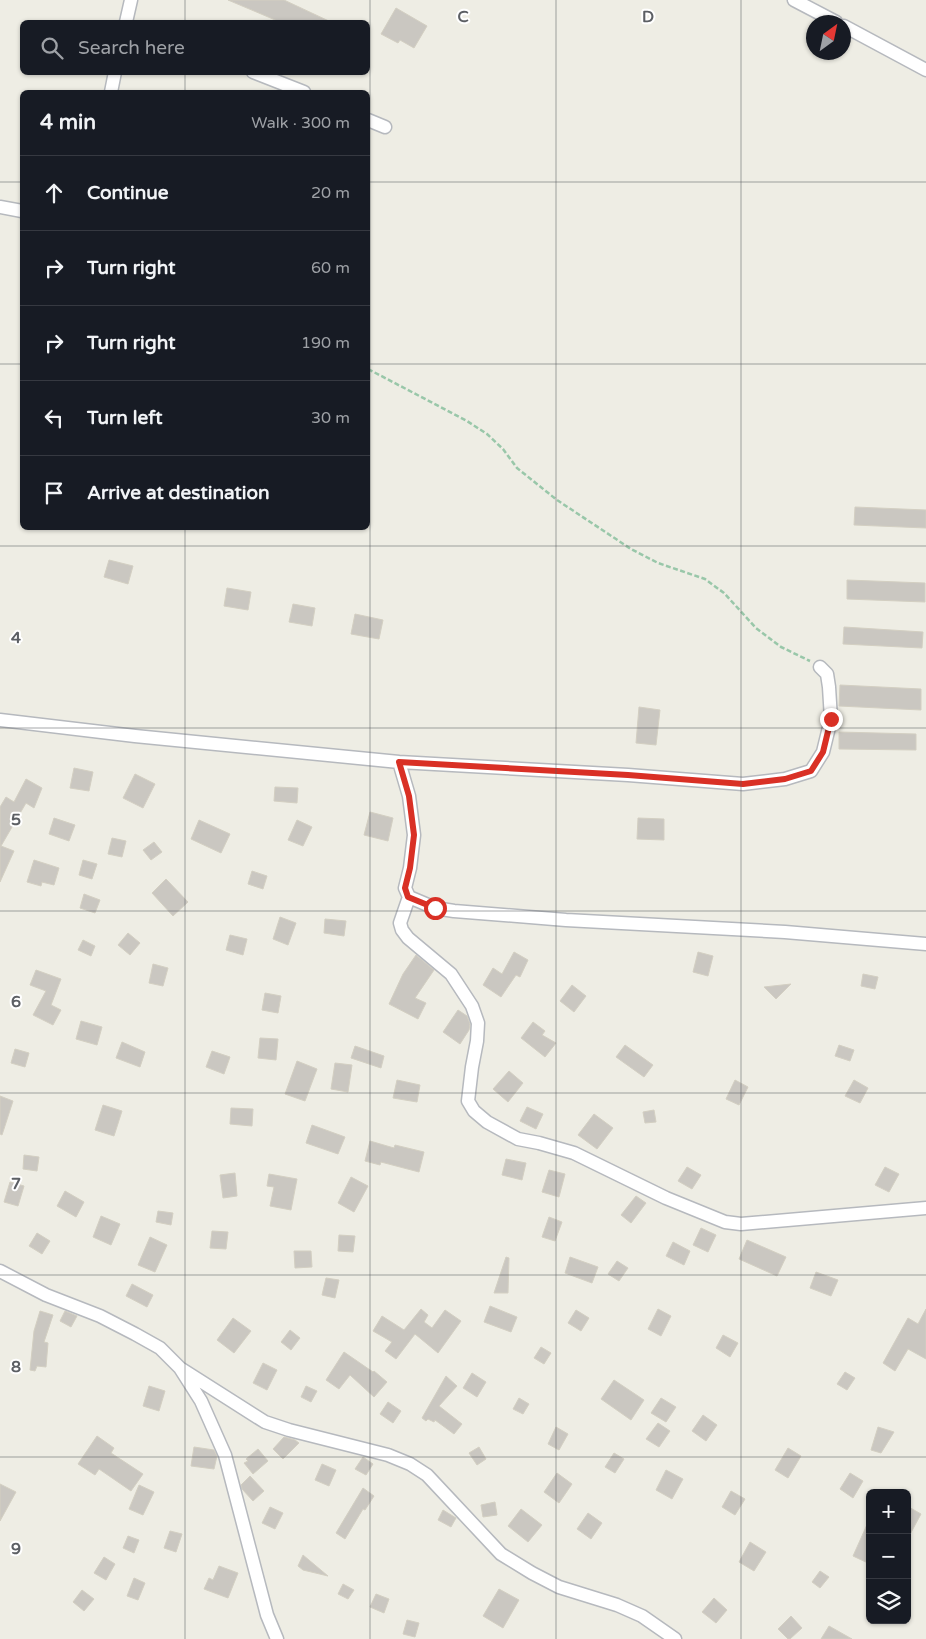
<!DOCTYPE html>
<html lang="en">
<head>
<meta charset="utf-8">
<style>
	:root { --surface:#171b24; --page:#20242c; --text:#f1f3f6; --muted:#9ea1a6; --line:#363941 }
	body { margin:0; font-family:"Varela Round",sans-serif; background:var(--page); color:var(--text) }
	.controls { position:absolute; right:15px; bottom:15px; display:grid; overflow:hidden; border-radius:8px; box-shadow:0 1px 4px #0004 }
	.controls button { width:45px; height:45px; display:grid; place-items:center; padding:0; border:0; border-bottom:1px solid var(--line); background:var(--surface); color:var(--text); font:25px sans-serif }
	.compass { position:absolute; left:806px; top:15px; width:45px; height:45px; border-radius:50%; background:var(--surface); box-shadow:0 1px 4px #0004; rotate:33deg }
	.stop { position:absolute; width:15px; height:15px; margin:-11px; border:4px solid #d93025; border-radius:50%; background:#fff }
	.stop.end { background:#d93025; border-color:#fff; box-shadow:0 1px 5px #0008 }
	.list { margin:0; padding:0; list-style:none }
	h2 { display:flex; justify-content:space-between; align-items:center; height:65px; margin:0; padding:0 20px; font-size:21px }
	h2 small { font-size:16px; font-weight:400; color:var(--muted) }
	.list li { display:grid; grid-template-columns:32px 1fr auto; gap:15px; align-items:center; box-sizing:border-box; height:75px; padding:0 20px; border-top:1px solid var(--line) }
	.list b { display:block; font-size:19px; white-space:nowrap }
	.list em { font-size:16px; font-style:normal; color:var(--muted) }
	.icon { flex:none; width:28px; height:28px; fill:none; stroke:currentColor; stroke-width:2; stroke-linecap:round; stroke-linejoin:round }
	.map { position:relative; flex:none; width:926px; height:1639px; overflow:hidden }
	.search { position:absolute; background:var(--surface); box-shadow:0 1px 4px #0004; left:20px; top:20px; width:350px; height:55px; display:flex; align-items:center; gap:12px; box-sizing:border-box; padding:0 18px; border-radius:8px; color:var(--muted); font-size:19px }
	.panel { position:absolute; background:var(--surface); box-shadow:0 1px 4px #0004; left:20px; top:90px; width:350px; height:440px; border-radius:8px }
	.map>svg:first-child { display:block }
	.building { fill:#cac7c1; stroke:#d3cfc2 }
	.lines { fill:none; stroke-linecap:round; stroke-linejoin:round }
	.street-casing { stroke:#b6b9be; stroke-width:15 }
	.path { stroke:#99c7a9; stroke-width:2.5; stroke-dasharray:5 2.5; stroke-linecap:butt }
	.street { stroke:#fff; stroke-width:12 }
	.route { stroke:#d93025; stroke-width:6 }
	.grid { fill:none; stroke:#5c5f64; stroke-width:1; stroke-opacity:0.55 }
	.grid-label { font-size:16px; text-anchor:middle; font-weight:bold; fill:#5c5f64; stroke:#fff; stroke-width:4; stroke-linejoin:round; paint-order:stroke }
</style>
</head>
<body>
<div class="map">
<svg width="926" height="1639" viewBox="0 0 926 1639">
	<rect width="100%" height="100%" fill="#eeede4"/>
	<!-- building -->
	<path class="building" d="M228 0H284L331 22H280Z
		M396 8 427 26 414 48 400 40 398 43 381 34Z
		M855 507 926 510V528L854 525Z
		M109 560 133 566 128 584 104 577Z
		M847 580 925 583V602L847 599Z
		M227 588 251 592 248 610 224 606Z
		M293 604 315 608 312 626 289 622Z
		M355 614 383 620 379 639 351 634Z
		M844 627 923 632 922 648 843 644Z
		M840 685 921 689V710L839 706Z
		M639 707 660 710 656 745 636 743Z
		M839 732 916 734V750L839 749Z
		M74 768 93 772 89 791 70 788Z
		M135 774 155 784 143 808 123 798Z
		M26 779 42 788 34 808 26 803 1 846 14 851 0 882V807L6 797 14 802Z
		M275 787 298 788 297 803 274 801Z
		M370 812 393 818 388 841 364 835Z
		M54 818 75 825 69 841 49 834Z
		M638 818 664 819V840L637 839Z
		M199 820 230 834 221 853 191 839Z
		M297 820 312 827 303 846 288 840Z
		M112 838 126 841 122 857 108 854Z
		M154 842 162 852 151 860 143 850Z
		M34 860 59 868 54 885 42 882 41 886 27 882Z
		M83 860 97 864 92 879 79 875Z
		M252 871 267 876 263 889 248 884Z
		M166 879 188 902 173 916 152 893Z
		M84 894 100 900 95 913 80 908Z
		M280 917 296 923 288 945 273 939Z
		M325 919 346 921 344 936 324 933Z
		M128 933 140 943 130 955 118 945Z
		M230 935 247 939 243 955 226 950Z
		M83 940 95 946 91 956 78 950Z
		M514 952 528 960 520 977 516 975 501 997 483 985 493 968 502 974Z
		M698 952 713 956 708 976 693 972Z
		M416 955 434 970 415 998 426 1003 418 1019 389 1004 403 974Z
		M153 964 168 968 163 986 149 983Z
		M36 970 61 979 51 1005 61 1010 53 1025 33 1015 46 991 30 985Z
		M863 974 878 977 875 989 861 986Z
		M791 984 776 999 764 987Z
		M572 985 586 996 574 1012 560 1001Z
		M265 993 281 996 278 1013 262 1010Z
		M458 1010 467 1016 470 1024 469 1030 460 1044 443 1032Z
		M81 1021 102 1027 97 1045 76 1039Z
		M533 1022 545 1031 542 1035 556 1043 545 1057 521 1038Z
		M260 1038 278 1039 276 1060 258 1058Z
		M122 1042 145 1052 140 1067 116 1058Z
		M625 1045 653 1065 644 1077 616 1057Z
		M839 1045 854 1050 850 1061 835 1056Z
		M355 1046 384 1056 381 1068 351 1058Z
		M15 1049 29 1053 25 1067 11 1063Z
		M212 1051 230 1057 224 1074 206 1067Z
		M297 1061 317 1069 305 1101 285 1094Z
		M335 1063 352 1065 348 1092 331 1089Z
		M509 1071 523 1083 508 1102 493 1089Z
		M397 1080 420 1085 417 1102 393 1098Z
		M735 1080 748 1087 739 1105 726 1099Z
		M854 1080 868 1088 860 1103 845 1096Z
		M0 1096 13 1101 2 1135 0 1134Z
		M103 1105 122 1111 114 1136 95 1130Z
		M527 1107 543 1114 536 1129 520 1121Z
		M231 1108 253 1109 252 1126 230 1124Z
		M654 1110 656 1122 645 1123 643 1112Z
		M594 1114 613 1128 597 1149 578 1135Z
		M312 1125 345 1137 338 1154 306 1143Z
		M370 1141 394 1148 395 1145 424 1152 419 1172 381 1162 380 1165 365 1161Z
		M24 1155 39 1157 37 1171 23 1169Z
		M506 1159 526 1163 522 1180 502 1175Z
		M687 1167 701 1175 692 1189 678 1181Z
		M885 1167 899 1174 889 1192 875 1185Z
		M549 1170 565 1174 559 1197 542 1192Z
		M235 1173 237 1196 223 1198 220 1175Z
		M269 1174 297 1179 291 1210 270 1206 274 1187 267 1186Z
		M351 1177 368 1186 354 1212 338 1203Z
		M10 1182 24 1186 18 1206 4 1202Z
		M65 1191 84 1202 76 1217 57 1206Z
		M636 1196 646 1203 631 1223 621 1215Z
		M158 1211 173 1213 171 1225 156 1222Z
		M101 1216 120 1224 111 1245 93 1237Z
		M549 1217 562 1222 555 1241 542 1237Z
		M701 1228 716 1235 708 1252 693 1245Z
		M212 1231 228 1232 226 1249 210 1248Z
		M37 1233 50 1241 42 1254 29 1246Z
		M339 1235 355 1236 353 1252 338 1251Z
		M150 1237 167 1245 155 1272 138 1265Z
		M747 1240 786 1257 777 1276 739 1259Z
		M673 1242 690 1251 684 1265 666 1256Z
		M294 1251H311L312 1267 295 1268Z
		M506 1257 509 1258 508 1293H494Z
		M570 1257 598 1267 592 1283 565 1273Z
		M617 1261 628 1268 619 1281 608 1274Z
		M816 1272 838 1280 831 1296 810 1288Z
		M326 1278 339 1280 335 1298 322 1295Z
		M132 1284 153 1295 147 1307 126 1296Z
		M490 1306 517 1317 511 1332 484 1322Z
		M421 1309 428 1315 424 1322 432 1328 445 1310 461 1321 438 1353 415 1334 396 1359 385 1351 392 1342 373 1331 382 1316 404 1330Z
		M658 1309 671 1316 661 1336 648 1329Z
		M926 1309V1359L908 1349 895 1371 883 1363 908 1318 918 1324Z
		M576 1310 589 1318 581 1331 568 1323Z
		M40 1311 53 1315 44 1342 48 1343 46 1367 37 1366 35 1371 30 1370 34 1331Z
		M65 1311 77 1316 71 1327 60 1321Z
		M233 1318 251 1331 234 1353 217 1340Z
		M290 1330 300 1338 291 1350 281 1342Z
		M723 1335 738 1343 730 1357 716 1348Z
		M541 1347 551 1353 544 1364 534 1358Z
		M344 1352 373 1372 374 1371 387 1382 374 1397 350 1375 339 1389 326 1380Z
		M263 1363 277 1370 267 1390 253 1383Z
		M845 1372 855 1378 847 1390 837 1384Z
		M472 1373 486 1382 477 1397 463 1388Z
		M446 1376 457 1386 439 1406 462 1424 454 1434 435 1420 434 1422 428 1419 426 1421 422 1418Z
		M614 1380 644 1400 631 1420 601 1399Z
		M149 1386 165 1391 159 1411 143 1406Z
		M306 1386 317 1391 311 1402 301 1397Z
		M519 1398 529 1404 523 1414 513 1409Z
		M661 1398 676 1407 666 1422 651 1413Z
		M388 1402 401 1411 393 1423 380 1414Z
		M703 1415 717 1425 706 1441 692 1431Z
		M658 1423 670 1431 659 1447 646 1439Z
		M556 1427 568 1434 559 1450 548 1444Z
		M878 1427 894 1432 881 1453 871 1450Z
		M97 1436 114 1448 111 1453 143 1474 131 1491 99 1469 95 1475 78 1464Z
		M284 1437 295 1440 299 1443 283 1459 273 1449Z
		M194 1447 214 1450 217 1456 214 1469 191 1466Z
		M479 1447 486 1459 477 1465 469 1453Z
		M788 1448 801 1456 788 1478 775 1470Z
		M258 1449 268 1461 253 1474 244 1463 248 1461 246 1459Z
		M614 1453 624 1459 615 1473 605 1467Z
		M363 1457 373 1464 366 1475 355 1469Z
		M322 1464 336 1470 329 1486 315 1480Z
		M666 1470 683 1479 672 1499 656 1490Z
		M557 1473 572 1484 559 1503 544 1492Z
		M850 1473 863 1481 853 1498 840 1489Z
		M250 1476 264 1491 253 1501 242 1489 241 1485Z
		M0 1484 16 1492 0 1521Z
		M139 1485 154 1492 143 1515 129 1509Z
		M363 1488 374 1496 365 1510 363 1509 345 1539 336 1533Z
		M731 1491 745 1499 735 1515 722 1507Z
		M495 1502 497 1515 483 1517 481 1505Z
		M907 1506 921 1514 907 1540Z
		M270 1507 283 1513 275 1529 262 1523Z
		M521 1509 542 1525 528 1542 508 1526Z
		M443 1510 456 1518 451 1527 438 1520Z
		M588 1513 602 1523 591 1539 577 1529Z
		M870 1518V1564L853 1556Z
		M170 1531 182 1534 176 1552 164 1548Z
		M128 1536 139 1540 134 1553 123 1548Z
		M750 1542 766 1552 754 1571 739 1562Z
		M303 1555 328 1576 303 1570 298 1566Z
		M104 1557 115 1564 106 1580 94 1573Z
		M219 1566 238 1573 228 1598 204 1589 209 1578 213 1580Z
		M820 1571 829 1577 820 1588 812 1582Z
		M134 1578 145 1583 138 1600 127 1596Z
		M343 1584 354 1590 348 1599 338 1594Z
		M499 1589 519 1600 503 1628 483 1616Z
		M82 1590 94 1599 84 1611 73 1602Z
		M376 1594 389 1599 384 1613 370 1607Z
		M714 1598 727 1610 716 1623 702 1612Z
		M791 1616 802 1628 790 1639H788L778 1629Z
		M407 1620 419 1623 415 1637 403 1634Z
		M829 1626 852 1639H821Z"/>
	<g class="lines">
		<!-- street casing -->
		<g class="street-casing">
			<path id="street" d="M794 0 836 22
				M126 22 131 0
				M844 26 926 70
				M253 72 304 92
				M111 92 115 72
				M368 120 385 127
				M0 207 22 211
				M0 720 135 736 399 762 628 775 743 784 785 779 811 771 823 752 831 719 829 687 827 674 820 667
				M399 762 409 796 414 835 410 868 405 888 409 897 435 908 454 911 566 920 785 932 926 944
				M409 897 400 923 402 930 408 938 451 974 472 1006 478 1023 477 1041 472 1067 468 1101 474 1111 487 1122 518 1139 539 1143 574 1153 666 1198 725 1222 741 1224 926 1208
				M0 1271 46 1295 100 1316 135 1334 160 1348 180 1368 201 1401 225 1455 267 1615 277 1639
				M180 1368 265 1422 289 1430 388 1455 410 1464 427 1475 501 1554 532 1573 559 1587 617 1605 642 1616 675 1639"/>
		</g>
		<!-- path -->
		<path class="path" d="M368 369 467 421 487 434 503 449 517 468 557 500 631 549 658 563 705 579 724 593 756 628 781 647 810 661"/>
		<!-- street -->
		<use href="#street" class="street"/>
	</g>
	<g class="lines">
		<!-- route -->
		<path class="route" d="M435 908 408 897 405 888 410 868 414 835 409 796 399 762 628 775 743 784 785 779 811 771 823 752 831 719"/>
	</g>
	<!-- grid -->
	<path class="grid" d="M185 0V22M370 0V1639M556 0V1639M741 0V1639M185 72V92M0 182H22M368 182H926M0 364H22M368 364H926M185 528V1639M0 546H926M0 728H926M0 911H926M0 1093H926M0 1275H926M0 1457H926"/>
	<g class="grid-label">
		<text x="463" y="22">C</text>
		<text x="648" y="22">D</text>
		<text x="16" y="643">4</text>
		<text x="16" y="825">5</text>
		<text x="16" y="1007">6</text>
		<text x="16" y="1189">7</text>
		<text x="16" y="1372">8</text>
		<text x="16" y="1554">9</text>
	</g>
</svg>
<div class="controls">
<button>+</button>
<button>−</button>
<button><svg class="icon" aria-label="layers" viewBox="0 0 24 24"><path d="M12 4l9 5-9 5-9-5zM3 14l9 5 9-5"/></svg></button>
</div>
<svg class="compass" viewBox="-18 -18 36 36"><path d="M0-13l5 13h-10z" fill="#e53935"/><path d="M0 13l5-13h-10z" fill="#9ea1a6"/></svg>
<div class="stop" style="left:435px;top:908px"></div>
<div class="stop end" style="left:831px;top:719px"></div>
<div class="search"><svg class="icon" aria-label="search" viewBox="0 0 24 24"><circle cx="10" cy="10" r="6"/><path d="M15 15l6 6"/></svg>Search here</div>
<section class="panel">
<h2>4 min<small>Walk · 300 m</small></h2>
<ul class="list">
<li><svg class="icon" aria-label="ahead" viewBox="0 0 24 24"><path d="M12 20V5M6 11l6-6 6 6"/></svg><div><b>Continue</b></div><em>20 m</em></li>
<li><svg class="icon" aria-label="right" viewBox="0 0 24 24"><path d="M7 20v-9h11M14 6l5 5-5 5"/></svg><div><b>Turn right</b></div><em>60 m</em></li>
<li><svg class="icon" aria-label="right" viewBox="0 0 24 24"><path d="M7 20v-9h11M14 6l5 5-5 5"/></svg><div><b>Turn right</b></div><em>190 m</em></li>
<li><svg class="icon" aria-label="left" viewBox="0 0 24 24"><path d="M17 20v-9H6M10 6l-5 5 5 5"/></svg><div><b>Turn left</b></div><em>30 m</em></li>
<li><svg class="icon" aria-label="arrive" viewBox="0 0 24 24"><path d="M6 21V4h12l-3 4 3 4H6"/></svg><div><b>Arrive at destination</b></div></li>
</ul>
</section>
</div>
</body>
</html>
